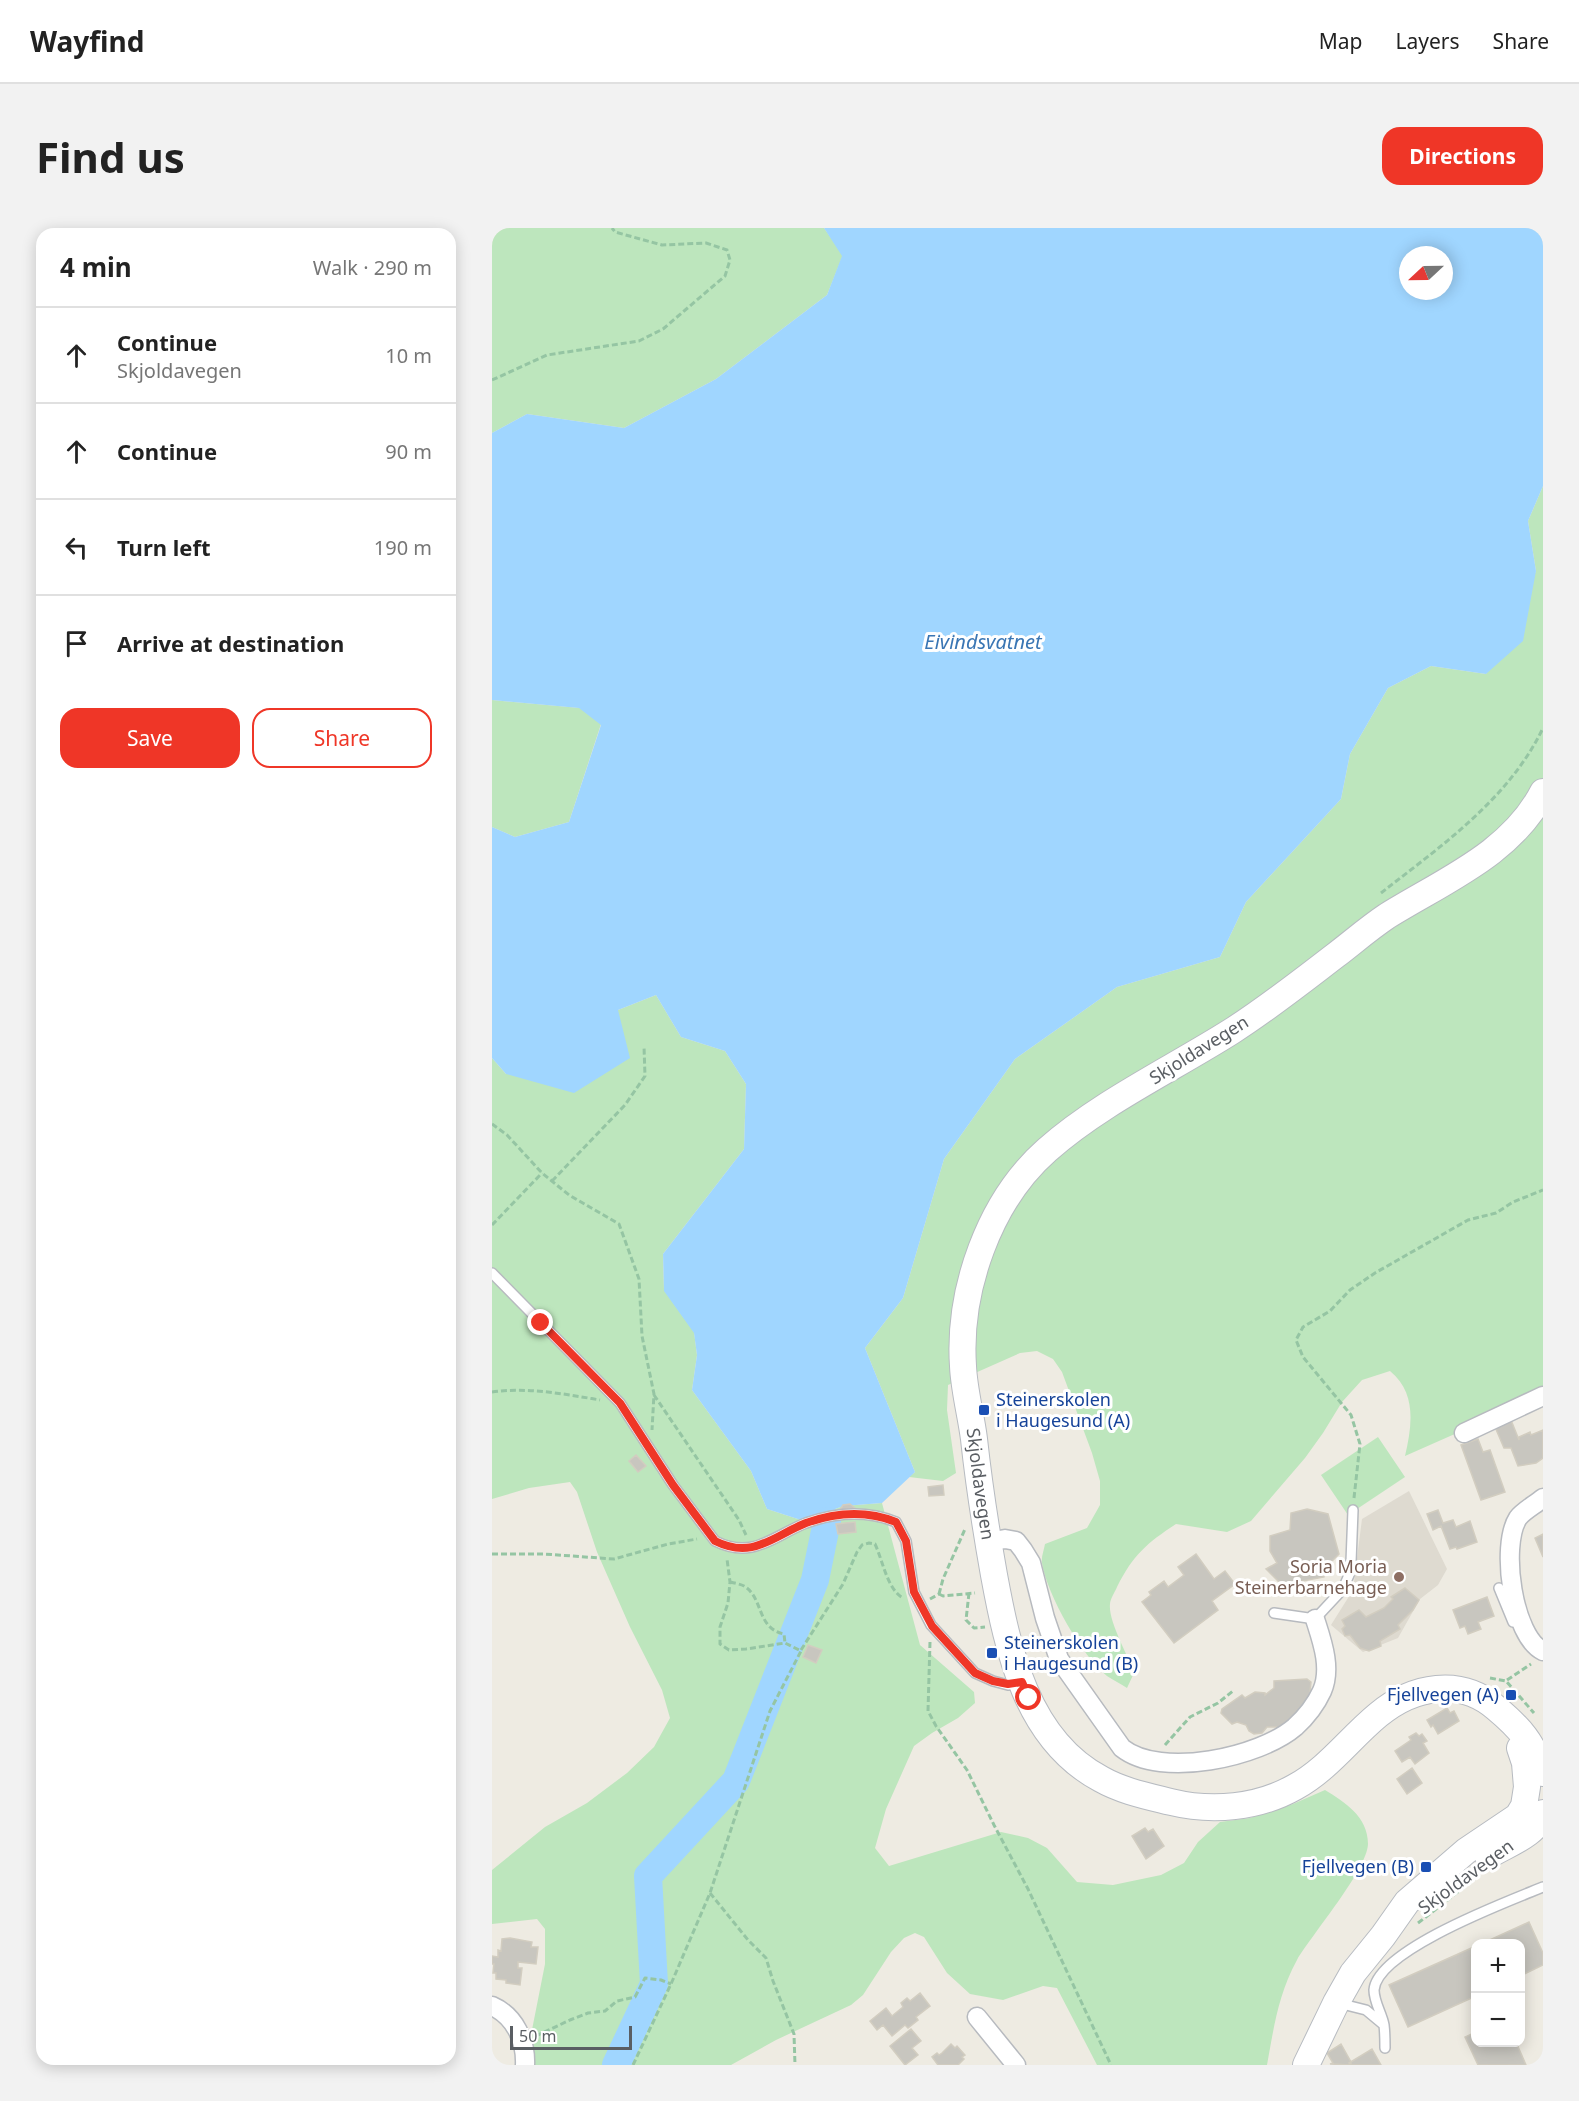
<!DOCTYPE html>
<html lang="en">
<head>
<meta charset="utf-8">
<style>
	:root { --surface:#fff; --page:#f2f2f2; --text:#222; --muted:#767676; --line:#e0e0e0; --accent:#ef3627 }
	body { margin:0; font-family:"Noto Sans",sans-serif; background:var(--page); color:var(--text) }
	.controls { position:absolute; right:18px; bottom:18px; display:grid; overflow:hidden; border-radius:12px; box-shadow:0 3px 15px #0003 }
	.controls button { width:54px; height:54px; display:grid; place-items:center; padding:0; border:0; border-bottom:2px solid var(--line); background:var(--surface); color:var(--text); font:30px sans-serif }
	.compass { position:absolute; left:907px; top:18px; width:54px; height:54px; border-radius:50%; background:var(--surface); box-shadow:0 3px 15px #0003; rotate:248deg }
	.scale { position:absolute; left:18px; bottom:15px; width:122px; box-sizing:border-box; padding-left:6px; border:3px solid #5a5e63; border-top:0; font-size:16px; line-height:21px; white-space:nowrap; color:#5a5e63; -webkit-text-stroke:4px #fff; paint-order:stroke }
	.stop { position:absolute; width:18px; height:18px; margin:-14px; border:4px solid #ef3627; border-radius:50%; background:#fff }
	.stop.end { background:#ef3627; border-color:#fff; box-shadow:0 2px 6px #0008 }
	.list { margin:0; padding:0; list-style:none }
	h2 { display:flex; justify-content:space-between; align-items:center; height:78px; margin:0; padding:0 24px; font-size:26px }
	h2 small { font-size:20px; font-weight:400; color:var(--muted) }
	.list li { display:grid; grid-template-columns:39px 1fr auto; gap:18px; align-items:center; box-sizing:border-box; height:96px; padding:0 24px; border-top:2px solid var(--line) }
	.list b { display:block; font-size:22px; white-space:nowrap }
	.list p { margin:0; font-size:20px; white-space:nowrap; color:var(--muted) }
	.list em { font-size:20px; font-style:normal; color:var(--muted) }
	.actions { display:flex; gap:12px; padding:18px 24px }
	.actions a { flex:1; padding:14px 0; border:2px solid var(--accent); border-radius:18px; text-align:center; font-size:21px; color:var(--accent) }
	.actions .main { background:var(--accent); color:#fff }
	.icon { flex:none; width:33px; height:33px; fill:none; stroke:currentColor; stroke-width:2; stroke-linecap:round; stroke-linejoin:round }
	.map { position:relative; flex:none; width:1051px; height:1837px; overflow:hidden; border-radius:18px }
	header { display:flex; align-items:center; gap:36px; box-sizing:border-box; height:84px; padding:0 30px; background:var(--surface); border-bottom:2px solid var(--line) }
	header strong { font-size:28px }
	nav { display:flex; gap:33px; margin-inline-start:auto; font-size:21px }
	.intro { display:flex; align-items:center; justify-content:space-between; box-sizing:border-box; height:144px; padding:0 36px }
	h1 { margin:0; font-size:42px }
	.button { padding:15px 27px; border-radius:18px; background:var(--accent); color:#fff; font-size:21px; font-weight:700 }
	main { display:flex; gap:36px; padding:0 36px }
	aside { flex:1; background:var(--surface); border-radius:18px; box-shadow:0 3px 15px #0003 }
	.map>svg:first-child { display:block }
	.education { fill:#dedad0 }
	.green { fill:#bde6bd }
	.water { fill:#a0d6ff; fill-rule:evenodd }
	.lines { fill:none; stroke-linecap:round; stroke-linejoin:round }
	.river { stroke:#a0d6ff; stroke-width:28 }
	.building { fill:#c8c6bf; stroke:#d2cdc0; stroke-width:1.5 }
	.service-casing { stroke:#b7babf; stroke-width:12 }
	.minor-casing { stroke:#b7babf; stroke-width:21 }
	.secondary-casing { stroke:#b7bbc1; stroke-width:28 }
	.path { stroke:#95c5a3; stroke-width:3; stroke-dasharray:6 3; stroke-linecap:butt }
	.service { stroke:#fff; stroke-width:9 }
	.minor { stroke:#fff; stroke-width:18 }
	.secondary { stroke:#fff; stroke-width:26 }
	.route { stroke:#ef3627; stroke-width:8 }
	.transit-dot { fill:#1a4fb4; stroke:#fff; stroke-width:2 }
	.education-dot { fill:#8d6e63; stroke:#fff; stroke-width:2 }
	.labels { text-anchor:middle; stroke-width:6; stroke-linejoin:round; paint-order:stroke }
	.street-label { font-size:18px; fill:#5a5e63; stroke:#fff }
	.transit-label { font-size:18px; fill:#164399; stroke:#fff; text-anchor:start }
	.education-label { font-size:18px; fill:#785e54; stroke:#fff; text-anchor:end }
	.water-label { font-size:20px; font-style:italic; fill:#3a76b4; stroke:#fff }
</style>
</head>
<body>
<header>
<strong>Wayfind</strong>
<nav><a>Map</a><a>Layers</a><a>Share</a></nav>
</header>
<div class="intro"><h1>Find us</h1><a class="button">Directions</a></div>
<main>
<aside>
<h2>4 min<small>Walk · 290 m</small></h2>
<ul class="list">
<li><svg class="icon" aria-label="ahead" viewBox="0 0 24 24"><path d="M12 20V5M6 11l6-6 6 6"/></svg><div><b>Continue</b><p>Skjoldavegen</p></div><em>10 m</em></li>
<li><svg class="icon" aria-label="ahead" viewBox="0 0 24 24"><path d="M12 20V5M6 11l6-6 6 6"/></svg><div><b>Continue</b></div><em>90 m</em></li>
<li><svg class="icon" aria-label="left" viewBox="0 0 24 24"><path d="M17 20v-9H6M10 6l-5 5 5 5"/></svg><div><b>Turn left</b></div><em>190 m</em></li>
<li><svg class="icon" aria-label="arrive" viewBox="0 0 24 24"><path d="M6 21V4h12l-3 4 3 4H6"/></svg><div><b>Arrive at destination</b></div></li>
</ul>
<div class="actions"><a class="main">Save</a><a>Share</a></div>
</aside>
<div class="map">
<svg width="1051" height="1837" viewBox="0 0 1051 1837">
	<rect width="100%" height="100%" fill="#eeebe2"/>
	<!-- education -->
	<path class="education" d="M917 1263 955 1341 946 1357 928 1371 906 1410 871 1424 839 1397 861 1362 870 1291Z"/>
	<!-- green -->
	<path class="green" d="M0 0H332L351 27 335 67 224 151 132 200 35 186 0 205Z
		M1051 258V1167L913 1228C920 1198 925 1165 898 1143L870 1152 850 1174 831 1205 813 1230 759 1293 735 1304 684 1296C655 1315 641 1327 625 1359 623 1364 618 1371 618 1376 616 1393 636 1427 642 1445L635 1460C629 1456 621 1452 615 1448 590 1428 555 1367 550 1335 549 1329 552 1322 553 1316L595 1300 608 1277V1253L600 1225 570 1144 561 1131 545 1123 528 1125 456 1157 455 1182 464 1245 451 1253 417 1249 423 1244 373 1120 411 1070 452 931 523 831 625 759 728 729 754 674 849 571 858 526 896 460 939 438 994 446 1044 343 1036 293Z
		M0 472 88 480 109 496 77 594 23 609 0 599Z
		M164 767 189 809 233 823 254 856 252 921 171 1026 172 1062 202 1104 205 1127 200 1162 259 1243 275 1281 312 1293 351 1278 390 1275 428 1417 482 1464 483 1475 466 1490 440 1505 422 1518 394 1581 383 1620 397 1638 509 1604 536 1610 555 1620 585 1654 621 1657 669 1647 692 1635 706 1614 728 1594 758 1590 801 1576 833 1562C852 1574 876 1588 876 1616 875 1642 821 1705 805 1732 786 1767 782 1799 775 1837H605L565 1760 551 1758 511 1772 478 1766 455 1745 432 1709 423 1705 412 1710 399 1724 371 1767 359 1777 284 1812 239 1837H39L38 1812 53 1736V1701L45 1691 0 1696V1642L53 1599 95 1575 135 1545 162 1519 178 1490 170 1462 138 1399 105 1324 85 1264 78 1254 37 1260 0 1271V830L14 846 126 782Z
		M886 1209 913 1249 856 1287 829 1247Z"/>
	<!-- water -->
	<path class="water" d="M332 0H1051V258L1036 293 1044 343 1031 413 994 446 939 438 896 460 858 526 849 571 754 674 728 729 625 759 523 831 452 931 411 1070 373 1120 423 1244 390 1275 351 1278 312 1293 275 1281 259 1243 200 1162 205 1127 202 1105 172 1063 171 1026 252 921 254 856 233 823 189 809 164 767 126 782 138 830 82 865 14 846 0 830V599L23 609 77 594 109 497 87 480 0 472V205L35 186 132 200 224 151 335 67 350 28ZM916 27H952V63H916Z"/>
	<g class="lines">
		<!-- river -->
		<path class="river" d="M124 1837 162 1756 156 1648 244 1553 323 1352 335 1293"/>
	</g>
	<!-- building -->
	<path class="building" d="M1019 1192 1027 1212V1209L1038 1204 1039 1207 1051 1202V1230L1044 1235 1026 1238 1019 1220H1012L1003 1199Z
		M986 1211 991 1224 998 1222 1013 1264 989 1272 969 1217Z
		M144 1227 154 1238 146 1244 137 1233Z
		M451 1257 452 1267 437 1268 436 1259Z
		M358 1276 363 1280V1284L348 1286V1282L351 1277Z
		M815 1281 836 1286 847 1326 832 1341V1349L790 1357 774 1341 785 1335 778 1323V1308L798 1302 799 1285Z
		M946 1282 951 1295 961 1292 964 1299 978 1293 985 1314 965 1321 964 1319 958 1321 949 1298 941 1302 935 1286Z
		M363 1294 364 1304 346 1306 344 1296Z
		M1051 1306V1329L1043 1310Z
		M704 1326 722 1351 733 1343 743 1356 720 1373 726 1382 682 1415 650 1374 659 1367 657 1364 672 1353 676 1359 692 1347 686 1339Z
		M913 1360 927 1372 921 1382 906 1397 908 1401 888 1413 889 1418 877 1423 868 1420 858 1407 853 1408 850 1401 853 1398 850 1392 867 1382 874 1389 892 1380 901 1371 899 1369Z
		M995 1369 1002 1388 986 1394 989 1401 976 1406 973 1398 968 1400 961 1382Z
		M316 1417 330 1422 324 1435 311 1429Z
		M815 1451 819 1454 817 1473 788 1501 784 1499H775L770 1505 762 1506 757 1503 754 1497 745 1494 740 1496 729 1485 730 1481 750 1467 753 1470 763 1464 773 1465V1467L782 1460V1453Z
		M955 1480 958 1485 962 1483 967 1493 946 1506 941 1497 939 1499 935 1492Z
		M924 1505 927 1508 930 1506 935 1513 931 1515 937 1525 923 1536 918 1529 910 1534 903 1523 919 1512 917 1509Z
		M920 1540 930 1555 915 1566 905 1551Z
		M653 1600 656 1604 661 1601 672 1618 654 1631 640 1608Z
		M1037 1694 1051 1725V1737L1028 1748V1716H989Z
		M18 1710 40 1714 39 1719H46L44 1736 26 1734V1740H30L28 1757 14 1755V1752L4 1751V1745H1L2 1736H0V1728L6 1729V1722L9 1723 10 1711Z
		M984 1718V1768L916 1799 897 1757Z
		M428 1765 438 1778 424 1789 426 1792 416 1800 413 1797 400 1808 391 1797 385 1802 378 1793 394 1780 400 1788 411 1779 409 1775 415 1770 418 1773Z
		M419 1801 429 1813 420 1820 426 1827 413 1837 398 1818Z
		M984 1804V1814H1024L1034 1837H986L973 1809Z
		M459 1816 463 1820 465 1818 473 1827 470 1829 472 1831 466 1837H446L440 1829 445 1825 447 1827 450 1825Z
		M849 1816 859 1834V1837L838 1836 841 1835 835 1825Z
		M880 1821 889 1837H859L857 1835Z"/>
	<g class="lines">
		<!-- service casing -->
		<g class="service-casing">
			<path id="service" d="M0 1045 128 1175 181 1257 223 1313C261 1332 281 1308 314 1295 345 1284 374 1282 404 1294L414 1313 422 1364 439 1397 483 1445 501 1453 516 1457 527 1455
				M1007 1360 1021 1394
				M782 1385 823 1391 851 1361 857 1347 859 1334 861 1282
				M846 1775 874 1782 892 1797
				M893 1820C893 1813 893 1805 892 1797 890 1786 882 1774 882 1762 885 1722 1017 1673 1051 1659"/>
		</g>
		<!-- minor casing -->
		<g class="minor-casing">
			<path id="minor" d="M972 1205 1051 1168
				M1051 1270C1044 1276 1031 1283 1026 1290 1008 1318 1021 1409 1051 1423
				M496 1314 513 1311 524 1313 531 1322 539 1335 553 1390 567 1431 630 1520C669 1551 768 1529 803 1499 814 1489 824 1476 830 1463 840 1440 830 1413 823 1391
				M0 1778C23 1788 34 1813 33 1837
				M485 1789 524 1837"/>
		</g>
		<!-- secondary casing -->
		<g class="secondary-casing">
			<g id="secondary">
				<path id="s1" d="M1051 564C1019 626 951 653 895 688 877 700 861 714 844 727 810 753 776 780 740 803 680 841 608 875 555 922 497 973 466 1062 471 1138 472 1162 479 1187 482 1211 487 1257 494 1302 502 1347 516 1423 535 1512 609 1551 630 1563 655 1568 679 1574 720 1584 766 1580 803 1559 836 1541 858 1510 886 1487 921 1458 968 1449 1004 1480 1028 1500 1041 1515 1051 1545"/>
				<path d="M996 1628C1014 1616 1044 1608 1051 1585"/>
				<path d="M814 1837 844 1775 861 1745 891 1708 915 1674 974 1623 1026 1588 1032 1578 1035 1559 1033 1535 1028 1520"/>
			</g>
		</g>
		<!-- path -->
		<path class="path" d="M0 152 55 127 147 113 171 101 233 48 238 32 235 22 214 15 170 17 123 4 120 0
			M889 665C949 618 1017 571 1051 500
			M0 896 15 907 50 945 77 967 127 996 147 1051 150 1108 162 1166 160 1202
			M60 953 133 877 153 848 152 818
			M0 997 50 945
			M0 1164C36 1159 72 1166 108 1172
			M162 1167 247 1292 254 1307
			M862 1270 868 1216 859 1187 811 1129 804 1112 811 1099 838 1083 858 1062 883 1045 976 992 1004 985 1021 974 1051 962
			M0 1326H52L122 1331 176 1316 205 1311
			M238 1354C242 1355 248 1356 252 1358 272 1370 264 1400 292 1406L293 1415
			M477 1365 474 1392 482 1400 493 1399
			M447 1366 451 1351 473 1301
			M447 1366 451 1368 483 1365
			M438 1371 447 1366
			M438 1414 436 1483 444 1498 475 1542 502 1597 536 1661 619 1837
			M309 1422 351 1356 365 1324 370 1317 377 1315 383 1316C391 1333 395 1361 411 1370
			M998 1450 1014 1453 1042 1485
			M1015 1452 1039 1436
			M673 1517 698 1489 726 1475 741 1463
			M218 1665 256 1712 274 1730 281 1753 302 1806 303 1837
			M926 1695 989 1646
			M44 1808 78 1792 96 1785 113 1783 125 1773 143 1769 153 1750 169 1752 179 1756
			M141 1837 179 1756 218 1665 278 1483 309 1423 293 1415 254 1421 237 1422 228 1416V1399L236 1375 238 1354 235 1331"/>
		<!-- service -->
		<use href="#service" class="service"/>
		<!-- minor -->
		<use href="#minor" class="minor"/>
		<!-- secondary -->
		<use href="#secondary" class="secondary"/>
	</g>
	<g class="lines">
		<!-- route -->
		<path class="route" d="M49 1095 128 1175 181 1257 223 1313C261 1332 281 1308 314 1295 345 1284 374 1282 404 1294L414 1313 422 1364 440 1398 483 1445 501 1453 516 1456 530 1454 537 1470"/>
	</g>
	<!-- markers -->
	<g class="transit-dot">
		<rect x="486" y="1176" width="12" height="12" rx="3"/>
		<rect x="494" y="1419" width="12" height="12" rx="3"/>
		<rect x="1013" y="1461" width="12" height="12" rx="3"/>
		<rect x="928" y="1633" width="12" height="12" rx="3"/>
	</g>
	<circle class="education-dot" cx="907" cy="1349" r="6"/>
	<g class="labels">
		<!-- street labels -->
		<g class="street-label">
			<text transform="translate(707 822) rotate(-32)" y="6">Skjoldavegen</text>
			<text dy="6" stroke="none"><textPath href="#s1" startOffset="974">Skjoldavegen</textPath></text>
			<text transform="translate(974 1649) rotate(-36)" y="6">Skjoldavegen</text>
		</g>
		<!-- transit labels -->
		<g class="transit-label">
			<text x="504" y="1178">Steinerskolen<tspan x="504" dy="21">i Haugesund (A)</tspan></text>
			<text x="512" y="1421">Steinerskolen<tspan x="512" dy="21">i Haugesund (B)</tspan></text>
			<text x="1007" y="1473" text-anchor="end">Fjellvegen (A)</text>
			<text x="922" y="1645" text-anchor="end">Fjellvegen (B)</text>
		</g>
		<!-- education labels -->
		<g class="education-label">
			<text x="895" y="1345">Soria Moria<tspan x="895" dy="21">Steinerbarnehage</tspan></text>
		</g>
		<!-- water labels -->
		<g class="water-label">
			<text x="491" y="421">Eivindsvatnet</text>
		</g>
	</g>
</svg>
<div class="controls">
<button>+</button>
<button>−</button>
</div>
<svg class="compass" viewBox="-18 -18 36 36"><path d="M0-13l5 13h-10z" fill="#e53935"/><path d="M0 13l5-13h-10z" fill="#767676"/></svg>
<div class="scale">50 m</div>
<div class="stop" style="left:537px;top:1470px"></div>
<div class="stop end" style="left:49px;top:1095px"></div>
</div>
</main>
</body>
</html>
